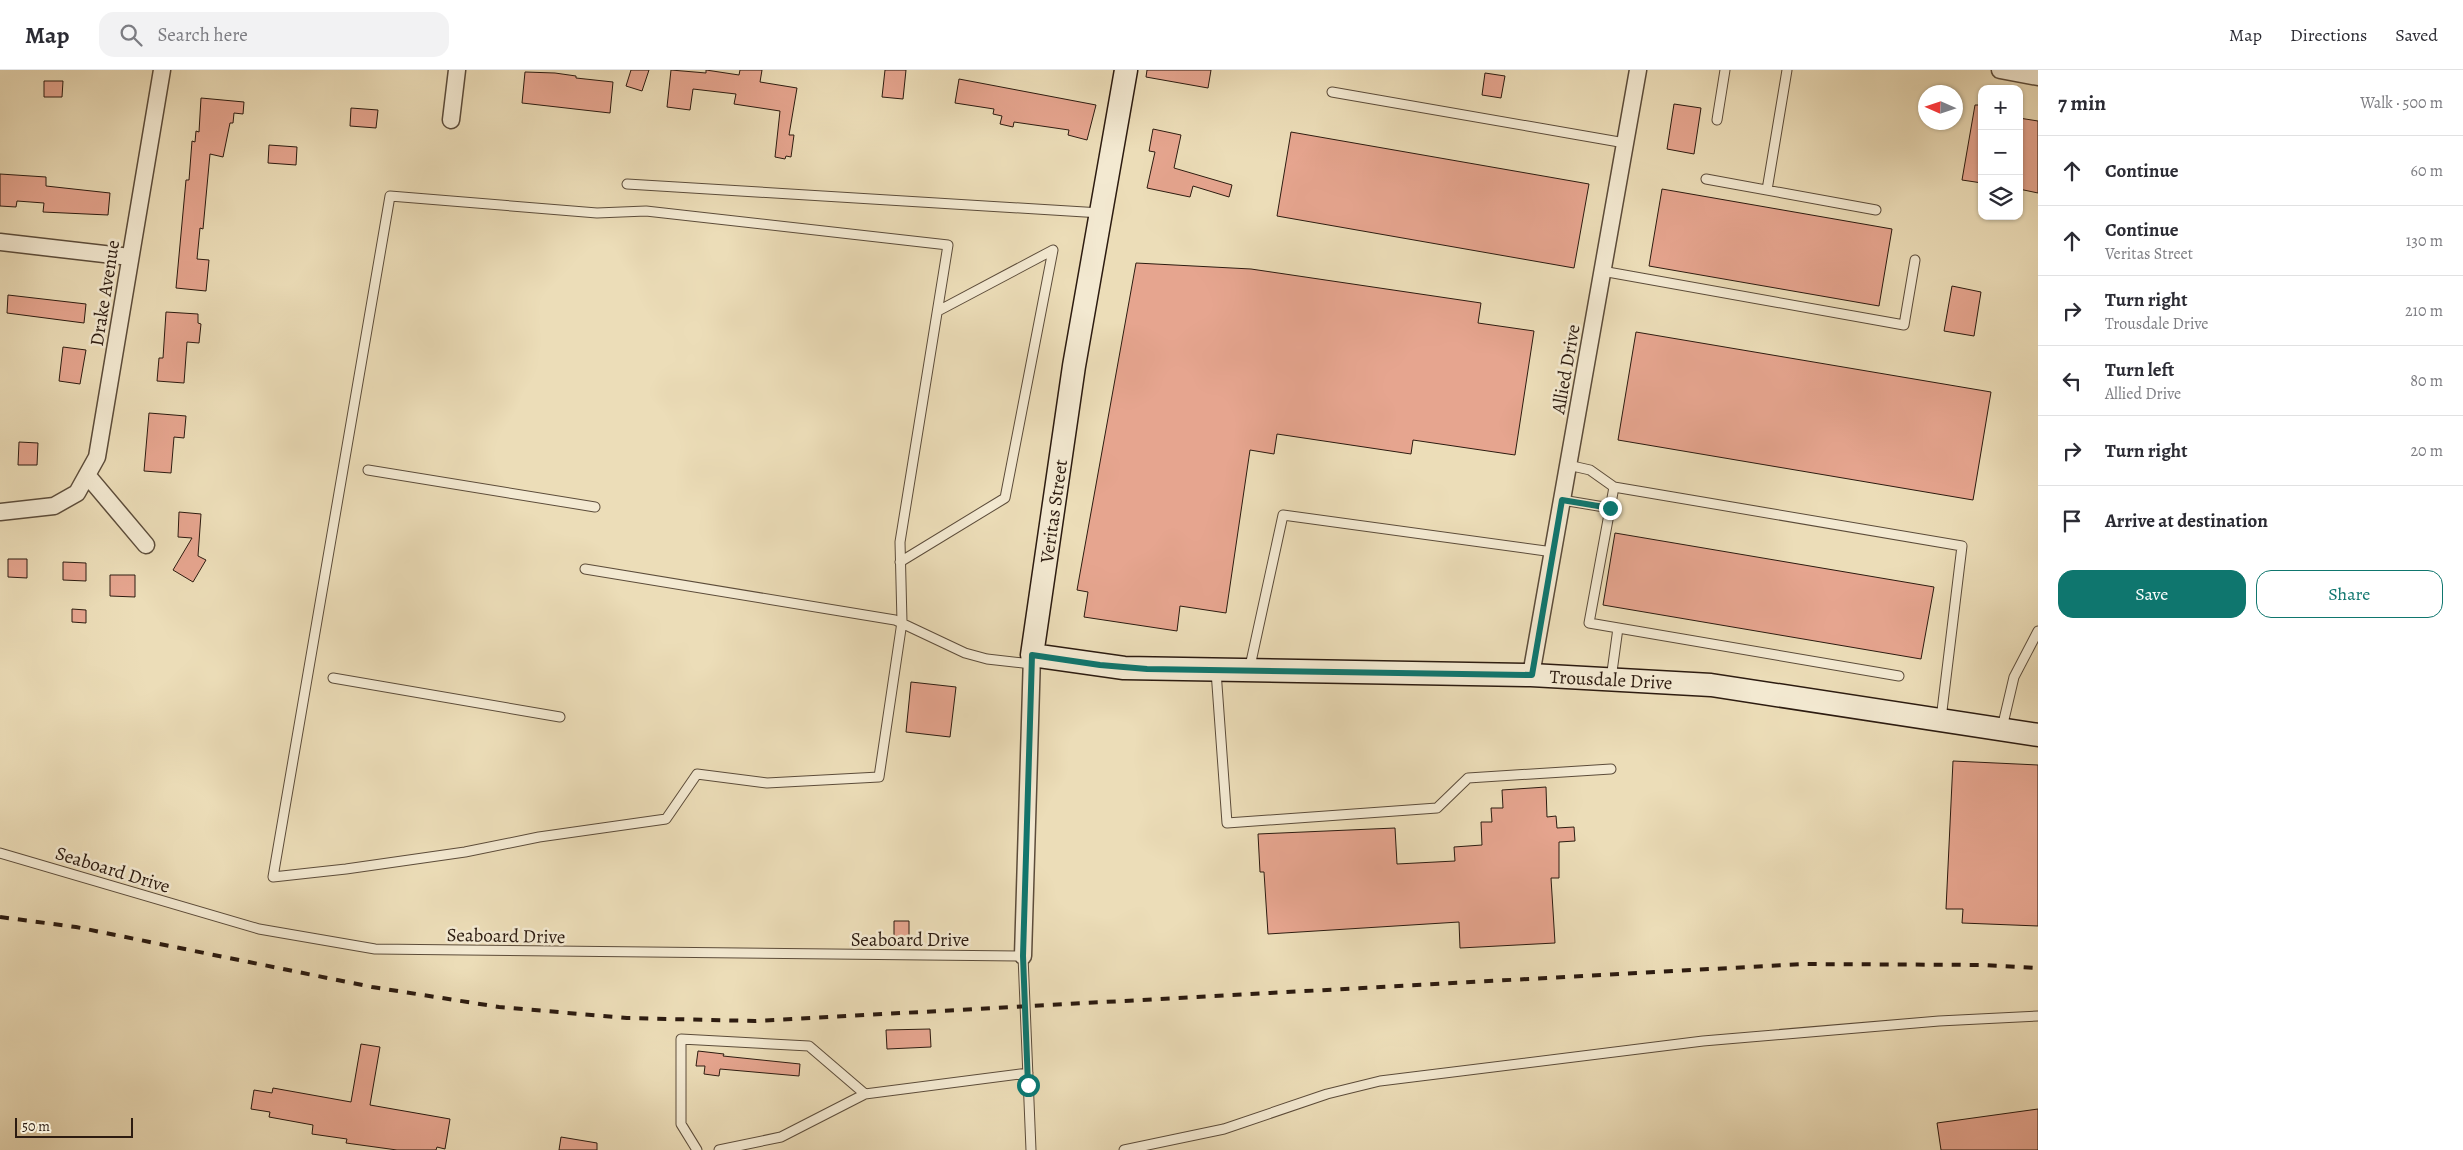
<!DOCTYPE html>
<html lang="en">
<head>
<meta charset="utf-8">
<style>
	:root { --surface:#fff; --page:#f2f2f3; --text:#2b2b33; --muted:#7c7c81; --line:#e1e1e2; --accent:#0f766e }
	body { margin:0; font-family:Alegreya,serif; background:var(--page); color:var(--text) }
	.controls { position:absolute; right:15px; top:15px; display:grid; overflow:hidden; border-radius:10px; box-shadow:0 1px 4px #0004 }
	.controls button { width:45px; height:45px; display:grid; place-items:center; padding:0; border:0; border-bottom:1px solid var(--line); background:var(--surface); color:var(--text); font:25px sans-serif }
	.compass { position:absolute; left:1918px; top:15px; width:45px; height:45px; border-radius:50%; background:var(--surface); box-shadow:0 1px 4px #0004; rotate:273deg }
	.scale { position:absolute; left:15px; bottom:12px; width:118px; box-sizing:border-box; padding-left:5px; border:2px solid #2c1b10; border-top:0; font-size:14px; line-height:18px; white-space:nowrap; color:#2c1b10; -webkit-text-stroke:4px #f3e9d1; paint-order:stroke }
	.stop { position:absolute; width:15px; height:15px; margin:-11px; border:4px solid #0f766e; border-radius:50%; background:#fff }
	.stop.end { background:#0f766e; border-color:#fff; box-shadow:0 1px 5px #0008 }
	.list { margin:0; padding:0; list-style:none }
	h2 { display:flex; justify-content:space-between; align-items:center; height:65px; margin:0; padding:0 20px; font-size:21px }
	h2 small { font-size:16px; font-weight:400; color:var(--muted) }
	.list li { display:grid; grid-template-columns:32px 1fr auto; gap:15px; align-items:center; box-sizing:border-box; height:70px; padding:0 20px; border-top:1px solid var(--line) }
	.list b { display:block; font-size:19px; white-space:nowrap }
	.list p { margin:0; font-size:16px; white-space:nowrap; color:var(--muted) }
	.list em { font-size:16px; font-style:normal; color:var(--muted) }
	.actions { display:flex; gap:10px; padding:15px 20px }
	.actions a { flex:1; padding:11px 0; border:1px solid var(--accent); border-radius:15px; text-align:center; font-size:18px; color:var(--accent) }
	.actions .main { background:var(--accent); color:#fff }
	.icon { flex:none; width:28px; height:28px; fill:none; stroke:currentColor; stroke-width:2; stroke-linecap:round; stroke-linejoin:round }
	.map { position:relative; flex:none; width:2038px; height:1080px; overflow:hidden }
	header { display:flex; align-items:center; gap:30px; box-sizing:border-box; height:70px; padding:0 25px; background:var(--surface); border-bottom:1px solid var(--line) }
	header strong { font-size:24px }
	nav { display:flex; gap:28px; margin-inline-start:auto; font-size:18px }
	.search { width:350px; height:45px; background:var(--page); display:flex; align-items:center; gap:12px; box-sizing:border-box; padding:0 18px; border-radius:15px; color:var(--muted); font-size:19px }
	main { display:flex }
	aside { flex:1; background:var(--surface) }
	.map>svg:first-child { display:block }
	.building { fill:#e6a58f; stroke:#2c1b10 }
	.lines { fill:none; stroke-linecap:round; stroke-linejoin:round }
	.lane-casing { stroke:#5c4c3a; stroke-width:11 }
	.street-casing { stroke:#5c4c3a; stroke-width:19 }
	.secondary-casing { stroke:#2c1b10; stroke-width:25 }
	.lane { stroke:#f3e9d1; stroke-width:9 }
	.street { stroke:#f3e9d1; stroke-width:16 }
	.secondary { stroke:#f3e9d1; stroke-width:22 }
	.rail { stroke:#2c1b10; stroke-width:4; stroke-dasharray:9 9; stroke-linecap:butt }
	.route { stroke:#0f766e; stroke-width:6 }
	.labels { text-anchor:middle; stroke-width:5; stroke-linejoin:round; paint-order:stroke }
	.street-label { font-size:19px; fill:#2c1b10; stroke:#f3e9d1 }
</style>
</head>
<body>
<header>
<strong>Map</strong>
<div class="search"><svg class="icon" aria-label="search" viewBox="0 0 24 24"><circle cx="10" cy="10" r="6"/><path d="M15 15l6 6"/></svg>Search here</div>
<nav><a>Map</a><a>Directions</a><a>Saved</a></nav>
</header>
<main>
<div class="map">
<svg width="2038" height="1080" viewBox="0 0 2038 1080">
	<rect width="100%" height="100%" fill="#ecddb8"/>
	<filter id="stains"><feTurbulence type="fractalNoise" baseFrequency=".004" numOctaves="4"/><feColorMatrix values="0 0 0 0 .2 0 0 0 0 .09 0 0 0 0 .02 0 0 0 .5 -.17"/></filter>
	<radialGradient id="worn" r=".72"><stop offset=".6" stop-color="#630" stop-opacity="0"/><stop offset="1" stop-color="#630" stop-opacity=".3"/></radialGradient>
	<!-- building -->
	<path class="building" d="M631 0H649L642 21 626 16Z
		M671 0 706 3V0L739 5 740 0H762L760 12 797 18 789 65H794L791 87 786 86 785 89 775 87 780 41 734 34 736 24 693 19 690 40 667 37Z
		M885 0H906L903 29 882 27Z
		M1147 0H1211L1208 18 1146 7Z
		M525 2 555 3 576 6V8L613 12 610 43 522 33Z
		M1485 3 1505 6 1501 28 1482 25Z
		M959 9 1096 35 1087 70 1068 65 1069 60 1014 52 1013 57 1000 54 1002 46 993 44 994 39 955 33Z
		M44 11H63L62 27H44Z
		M201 28 244 32 243 44 234 43 233 53H230L223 87 210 84 203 159 200 158 197 189 209 190 206 221 176 218 186 110H189L192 71 195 72 196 61 199 62Z
		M1674 34 1701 38 1694 84 1667 79Z
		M1975 35H1982V113L1962 110Z
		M351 38 378 40 376 58 350 56Z
		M2019 48 2038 51V123L2019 119Z
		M1153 59 1181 65 1174 98 1232 115 1229 127 1193 116 1190 127 1147 118 1155 82 1149 81Z
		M1291 62 1589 114 1574 198 1277 146Z
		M269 75 297 77 296 95 268 93Z
		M0 104 46 107V116L110 123 108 145 43 142 44 133 17 131 16 137 0 136Z
		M1662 119 1892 159 1879 236 1649 196Z
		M1136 193 1251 199 1481 233 1478 253 1534 261 1515 385 1413 370 1411 384 1277 364 1274 384 1250 380 1226 543 1180 536 1177 561 1084 547 1088 522 1077 520Z
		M1952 216 1981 222 1974 266 1944 261Z
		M8 225 86 234 84 253 7 243Z
		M166 242 198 244V253L201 254 199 273 187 272 184 313 157 311 159 288H163Z
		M1636 262 1991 322 1973 430 1618 370Z
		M63 277 86 280 80 314 59 311Z
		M149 343 186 346 184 368 174 367 171 403 144 401Z
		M19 372 38 373 37 395H18Z
		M179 442 201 444 198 486 206 490 193 512 173 500 192 468 178 467Z
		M1615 463 1934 517 1921 589 1603 535Z
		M8 489H27V508L8 507Z
		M63 492 86 493V511L63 510Z
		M110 505H135V527L110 526Z
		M72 539 86 540V553L72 552Z
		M911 612 956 617 950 667 906 662Z
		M1953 691 2038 695V856L1962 853 1963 839H1946Z
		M1546 717 1547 747 1556 746 1557 758 1574 757 1575 771 1559 772V808H1551L1555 873 1460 878 1459 852 1268 864 1264 802H1260L1258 764 1395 758 1397 794 1455 791 1454 777 1482 775 1481 752H1492L1491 738H1503L1502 720Z
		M894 851H909V870H894Z
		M930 959 931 977 887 979 886 960Z
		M361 974 380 977 370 1035 450 1049 445 1079 437 1077 436 1080H397L346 1073 347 1069 312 1064 313 1055 269 1047 270 1042 251 1039 254 1020 272 1023 273 1018 351 1032Z
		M698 981 724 984 723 986 800 994 799 1006 720 999 719 1006 704 1004 705 996H696Z
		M2038 1039V1080H1941L1937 1053Z
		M561 1067 597 1073V1080H559Z"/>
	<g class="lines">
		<!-- lane casing -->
		<g class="lane-casing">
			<path id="lane" d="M1332 22 1625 73
				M1717 50 1725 0
				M1706 109 1876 140
				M627 114 1101 143
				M1767 120 1787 0
				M390 126 597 143 646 141 948 175 900 472 902 552 879 707 767 713 697 704 666 749 539 767 465 782 346 799 273 807Z
				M1602 201 1904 255 1915 190
				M1568 395 1590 400 1614 417 1962 476 1941 649
				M368 400 595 437
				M1614 417 1589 553 1899 606
				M1562 430 1610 438
				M900 492 1005 428 1053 180 938 241
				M585 499 895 550 965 583 987 589 1032 594
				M1216 601 1227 753 1437 738 1468 708 1611 699
				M1249 601 1283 445 1553 482
				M333 608 560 647
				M1611 609 1618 558
				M2002 658 2014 607 2038 561
				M0 783 259 859 375 879 1023 886 1031 1080
				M697 1080 681 1054V969L809 976 865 1024
				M719 1080 781 1067 865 1024 1028 1003
				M1124 1080 1224 1059 1327 1024 1380 1011 1703 971 1939 951 2038 946"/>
		</g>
		<!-- street casing -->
		<g class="street-casing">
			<path id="street" d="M2000 0 2038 7
				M451 50 457 0
				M0 172 130 187
				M87 405 146 475
				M0 442 54 436 77 423 97 387 162 0
				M1531 605 1638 0
				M1023 886 1032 585"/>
		</g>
		<!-- secondary casing -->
		<g class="secondary-casing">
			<path id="secondary" d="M1126 0 1074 296 1032 585 1124 598 1531 605 1711 615 2038 665"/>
		</g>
		<!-- lane -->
		<use href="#lane" class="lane"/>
		<!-- street -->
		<use href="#street" class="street"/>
		<!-- secondary -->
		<use href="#secondary" class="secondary"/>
		<!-- rail -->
		<path class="rail" d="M0 847 76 857 372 917 499 937 627 948 755 951 1803 894 1984 895 2038 898"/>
	</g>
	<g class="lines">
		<!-- route -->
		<path class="route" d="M1028 1015 1023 886 1032 585 1100 595 1147 599 1532 605 1562 430 1610 438"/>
	</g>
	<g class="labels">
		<!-- street labels -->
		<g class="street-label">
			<text transform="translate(104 223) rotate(-81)" y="7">Drake Avenue</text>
			<text transform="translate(1565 299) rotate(-80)" y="7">Allied Drive</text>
			<text transform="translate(1053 441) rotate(-82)" y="7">Veritas Street</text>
			<text transform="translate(1611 609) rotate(3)" y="7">Trousdale Drive</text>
			<text transform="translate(113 799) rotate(17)" y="7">Seaboard Drive</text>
			<text transform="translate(506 865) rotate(1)" y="7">Seaboard Drive</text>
			<text x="910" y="876">Seaboard Drive</text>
		</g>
	</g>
	<rect width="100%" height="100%" filter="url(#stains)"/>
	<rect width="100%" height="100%" fill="url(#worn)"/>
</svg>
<div class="controls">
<button>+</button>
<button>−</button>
<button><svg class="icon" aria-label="layers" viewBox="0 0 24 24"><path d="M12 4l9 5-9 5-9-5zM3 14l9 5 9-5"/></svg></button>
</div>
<svg class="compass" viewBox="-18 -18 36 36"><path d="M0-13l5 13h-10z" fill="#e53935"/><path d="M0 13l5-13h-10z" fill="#7c7c81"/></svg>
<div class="scale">50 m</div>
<div class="stop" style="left:1028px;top:1015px"></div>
<div class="stop end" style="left:1610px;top:438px"></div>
</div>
<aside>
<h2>7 min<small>Walk · 500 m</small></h2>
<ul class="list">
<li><svg class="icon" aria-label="ahead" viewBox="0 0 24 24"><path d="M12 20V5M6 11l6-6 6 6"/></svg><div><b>Continue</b></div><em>60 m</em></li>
<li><svg class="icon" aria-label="ahead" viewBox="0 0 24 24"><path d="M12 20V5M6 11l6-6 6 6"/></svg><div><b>Continue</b><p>Veritas Street</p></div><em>130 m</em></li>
<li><svg class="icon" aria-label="right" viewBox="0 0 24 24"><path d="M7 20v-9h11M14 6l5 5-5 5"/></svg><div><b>Turn right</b><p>Trousdale Drive</p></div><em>210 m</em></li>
<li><svg class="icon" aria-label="left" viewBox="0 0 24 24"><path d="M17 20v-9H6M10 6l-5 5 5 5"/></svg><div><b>Turn left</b><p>Allied Drive</p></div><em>80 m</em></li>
<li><svg class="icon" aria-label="right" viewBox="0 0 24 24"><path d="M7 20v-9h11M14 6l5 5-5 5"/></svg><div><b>Turn right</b></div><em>20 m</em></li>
<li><svg class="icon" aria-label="arrive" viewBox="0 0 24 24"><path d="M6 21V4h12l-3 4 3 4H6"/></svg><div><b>Arrive at destination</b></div></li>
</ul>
<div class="actions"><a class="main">Save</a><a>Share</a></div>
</aside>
</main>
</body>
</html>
